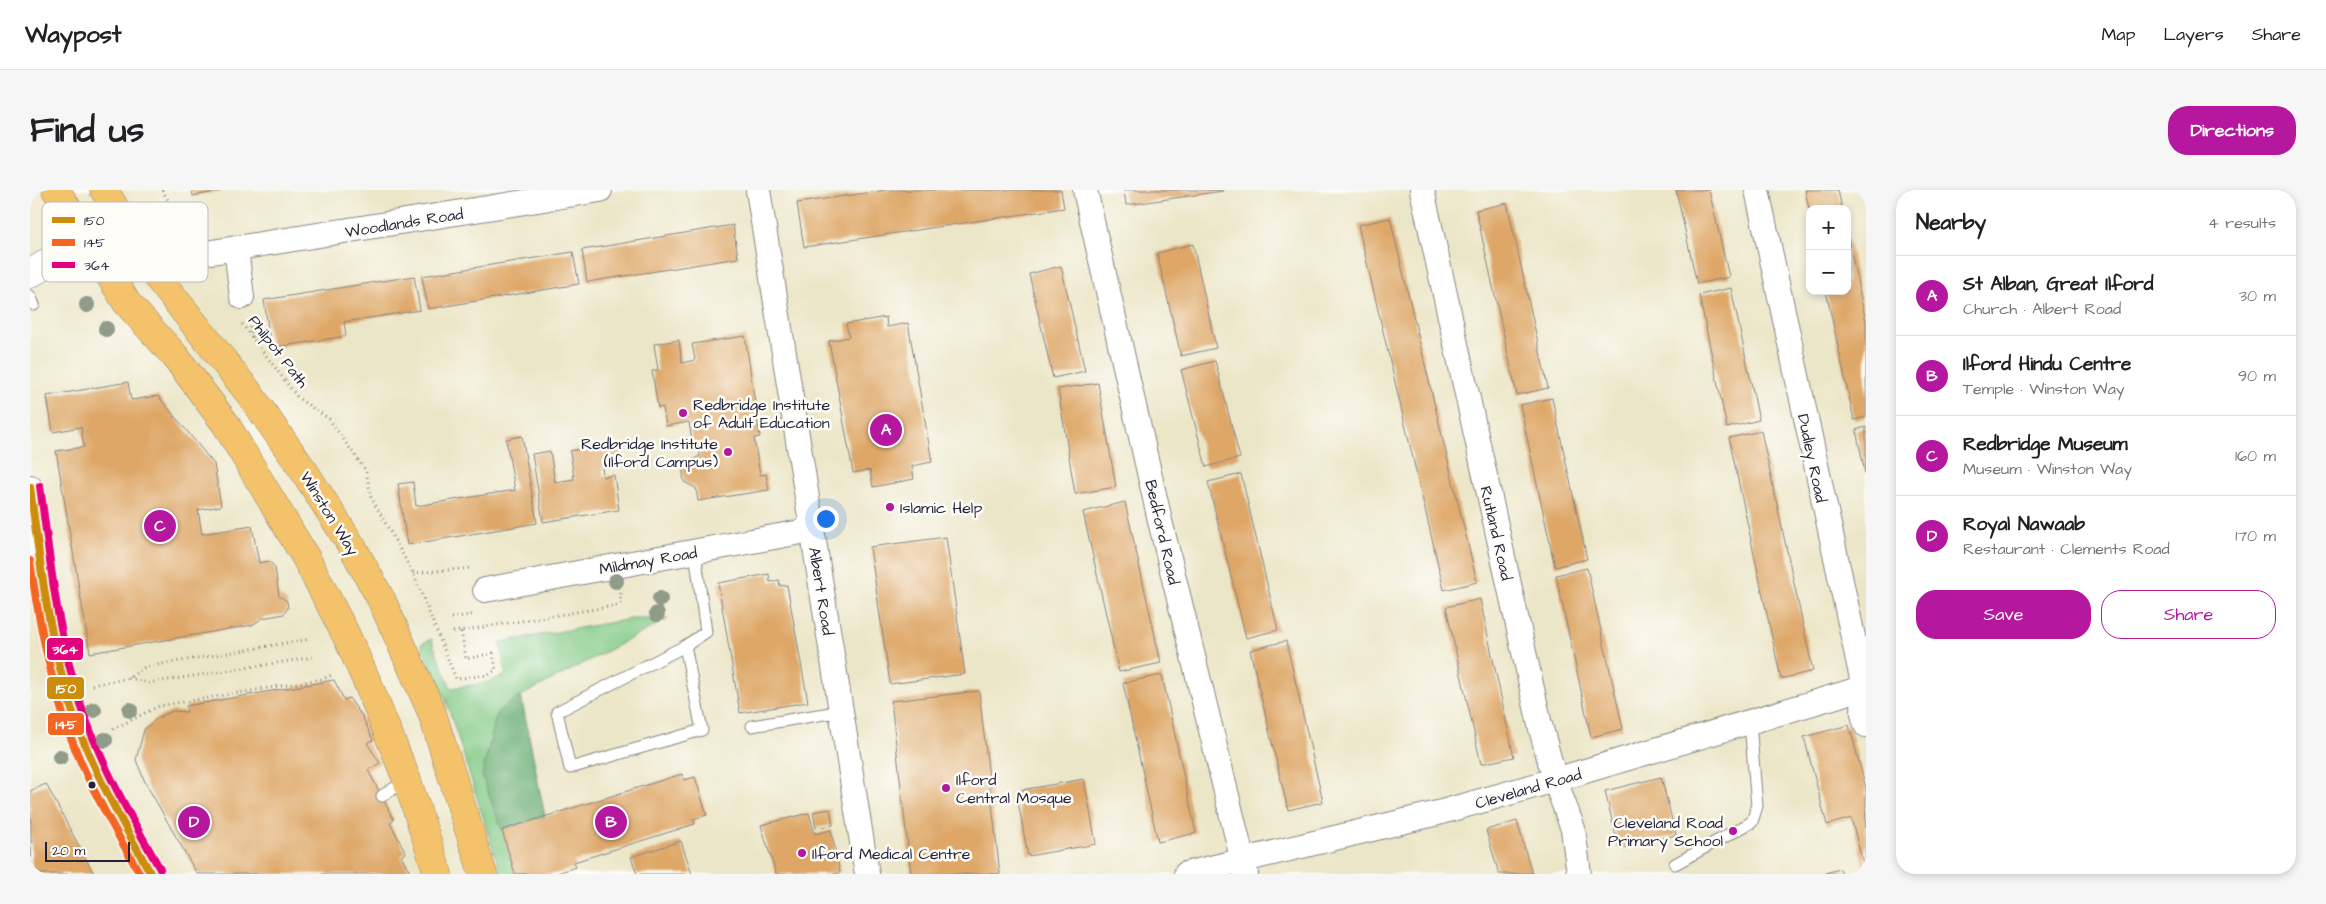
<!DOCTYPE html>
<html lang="en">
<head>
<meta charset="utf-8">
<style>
	:root { --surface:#fff; --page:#f6f6f6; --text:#202124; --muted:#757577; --line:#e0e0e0; --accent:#b5179e }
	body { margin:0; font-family:"Architects Daughter",sans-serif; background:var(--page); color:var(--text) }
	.controls { position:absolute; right:15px; top:15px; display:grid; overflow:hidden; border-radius:10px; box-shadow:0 2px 8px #0003 }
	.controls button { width:45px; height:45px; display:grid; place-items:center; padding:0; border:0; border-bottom:1px solid var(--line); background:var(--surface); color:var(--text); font:25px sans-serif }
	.scale { position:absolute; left:15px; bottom:12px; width:85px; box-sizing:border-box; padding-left:5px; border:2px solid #22223b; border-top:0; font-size:14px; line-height:18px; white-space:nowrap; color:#22223b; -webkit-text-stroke:4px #fdfcf7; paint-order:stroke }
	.you { position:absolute; left:795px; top:328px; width:18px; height:18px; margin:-12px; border:4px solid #fff; border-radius:50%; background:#1a73e8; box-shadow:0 0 0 8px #1a73e833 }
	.badge { display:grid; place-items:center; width:32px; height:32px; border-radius:50%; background:var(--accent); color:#fff; font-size:16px; font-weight:700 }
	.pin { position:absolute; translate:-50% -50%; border:2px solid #fff; box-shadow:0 1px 5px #0006 }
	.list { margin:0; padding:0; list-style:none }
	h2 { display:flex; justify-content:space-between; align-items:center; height:65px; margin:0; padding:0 20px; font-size:21px }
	h2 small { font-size:16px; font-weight:400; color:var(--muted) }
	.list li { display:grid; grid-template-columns:32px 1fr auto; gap:15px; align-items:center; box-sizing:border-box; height:80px; padding:0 20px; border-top:1px solid var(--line) }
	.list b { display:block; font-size:19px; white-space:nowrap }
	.list p { margin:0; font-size:16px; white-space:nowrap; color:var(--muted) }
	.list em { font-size:16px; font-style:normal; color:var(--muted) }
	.actions { display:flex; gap:10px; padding:15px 20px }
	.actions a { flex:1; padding:11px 0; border:1px solid var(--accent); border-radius:20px; text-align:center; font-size:18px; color:var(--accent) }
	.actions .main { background:var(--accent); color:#fff }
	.map { position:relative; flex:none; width:1836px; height:684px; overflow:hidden; border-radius:20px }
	header { display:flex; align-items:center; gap:30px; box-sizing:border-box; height:70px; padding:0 25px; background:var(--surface); border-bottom:1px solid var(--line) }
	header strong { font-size:24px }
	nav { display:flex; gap:28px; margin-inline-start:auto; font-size:18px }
	.intro { display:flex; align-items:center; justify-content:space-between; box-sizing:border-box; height:120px; padding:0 30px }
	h1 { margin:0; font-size:35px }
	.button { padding:12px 22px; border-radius:20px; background:var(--accent); color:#fff; font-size:18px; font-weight:700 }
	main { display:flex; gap:30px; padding:0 30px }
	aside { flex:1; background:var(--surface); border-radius:20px; box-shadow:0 2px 8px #0003 }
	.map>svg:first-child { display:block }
	.green { fill:#82ca86; stroke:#527660 }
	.forest { fill:#69ae73; stroke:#466857 }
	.building { fill:#dea767 }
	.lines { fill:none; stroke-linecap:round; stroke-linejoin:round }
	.service-casing { stroke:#878482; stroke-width:13 }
	.minor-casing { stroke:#878482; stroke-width:26 }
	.tertiary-casing { stroke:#878482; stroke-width:29 }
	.primary-casing { stroke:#878482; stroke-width:29 }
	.path { stroke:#878482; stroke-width:3; stroke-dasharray:1 4; stroke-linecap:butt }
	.service { stroke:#fff; stroke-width:11 }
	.minor { stroke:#fff; stroke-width:24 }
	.tertiary { stroke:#fff; stroke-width:28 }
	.primary { stroke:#f3c26a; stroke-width:28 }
	.bus-1-casing { stroke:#fdfcf7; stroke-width:11 }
	.bus-2-casing { stroke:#fdfcf7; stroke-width:11 }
	.bus-3-casing { stroke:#fdfcf7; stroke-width:11 }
	.bus-1 { stroke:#cc8c0c; stroke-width:8 }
	.bus-2 { stroke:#f26522; stroke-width:8 }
	.bus-3 { stroke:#e5007d; stroke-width:8 }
	.tree { fill:#909b89 }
	.poi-dot { fill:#b5179e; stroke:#fdfcf7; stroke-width:2 }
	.bus-dot { fill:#22223b; stroke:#fdfcf7; stroke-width:2 }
	.labels { text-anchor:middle; stroke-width:5; stroke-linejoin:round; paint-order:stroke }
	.street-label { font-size:16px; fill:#22223b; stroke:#fdfcf7 }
	.poi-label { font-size:16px; fill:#22223b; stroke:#fdfcf7; text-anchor:start }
	.key { fill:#fdfcf7; stroke:#bbbbbf; stroke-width:1 }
	.key-label { font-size:14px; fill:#22223b }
	.line-badge { stroke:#fdfcf7; stroke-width:2 }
	.badge-label { font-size:14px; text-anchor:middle; font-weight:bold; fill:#fff }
</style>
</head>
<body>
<header>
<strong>Waypost</strong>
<nav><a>Map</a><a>Layers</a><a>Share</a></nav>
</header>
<div class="intro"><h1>Find us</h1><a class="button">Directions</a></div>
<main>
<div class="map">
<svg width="1836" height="684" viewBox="0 0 1836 684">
	<rect width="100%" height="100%" fill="#fdfcf7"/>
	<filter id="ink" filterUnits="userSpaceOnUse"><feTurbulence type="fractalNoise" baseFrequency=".02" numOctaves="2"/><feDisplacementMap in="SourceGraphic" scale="10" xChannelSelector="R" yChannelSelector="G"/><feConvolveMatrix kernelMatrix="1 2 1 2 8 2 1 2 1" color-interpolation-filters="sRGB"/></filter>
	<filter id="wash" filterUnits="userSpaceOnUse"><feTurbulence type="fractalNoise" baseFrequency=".0096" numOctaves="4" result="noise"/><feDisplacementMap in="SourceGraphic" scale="20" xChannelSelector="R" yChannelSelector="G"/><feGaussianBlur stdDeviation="1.12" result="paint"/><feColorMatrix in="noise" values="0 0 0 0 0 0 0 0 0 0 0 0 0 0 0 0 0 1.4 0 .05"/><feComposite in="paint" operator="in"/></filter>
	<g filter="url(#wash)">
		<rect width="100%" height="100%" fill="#ece6c8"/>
		<!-- green -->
		<path class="green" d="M601 429H638L491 506 515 627 472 640 485 684H471L416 510 391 454 401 449 421 498 455 493 476 485 470 452Z"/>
		<!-- forest -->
		<path class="forest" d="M491 506 515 627 472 640 452 586 467 522Z"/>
		<g id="blocks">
			<!-- building -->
			<path class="building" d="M162 0H191V1L163 6Z
				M856 0H1031L1034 18 774 57 767 13Z
				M1094 0H1192L1193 1 1096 15Z
				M1646 0H1679L1699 87 1667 94Z
				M1775 0H1808L1812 19H1779Z
				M1477 13 1518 198 1487 205 1446 20Z
				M1360 28 1447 392 1414 400 1328 35Z
				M703 35 708 68 557 92 552 60Z
				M1818 48 1836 132V227L1824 230 1796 101H1817Z
				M1163 54 1186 158 1151 166 1127 63Z
				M543 62 549 94 398 119 392 86Z
				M1031 76 1055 181 1023 188 999 84Z
				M384 86 390 120 314 132 316 146 241 158 234 110Z
				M1701 98 1729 230 1697 238 1669 105Z
				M856 127 857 137 878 133 902 272 882 276 884 289 843 297 840 280 823 283 799 151 819 147 816 134Z
				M715 146 730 247 724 248 730 285 736 284 739 300 668 311 666 298 654 292 652 275 670 266 669 257 663 258 659 232 636 236 633 217 628 218 622 181 628 180 624 154 649 150 652 173 665 170 662 154Z
				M1185 171 1210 268 1176 277 1151 180Z
				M98 192 101 210 128 206 184 274 191 316 168 320 172 344 222 336 229 373 239 371 245 377 249 406 257 411 258 418 254 424 233 428 222 435 60 463 26 261 54 257 51 237 23 242 17 206Z
				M1068 193 1086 297 1045 304 1028 199Z
				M1522 208 1557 369 1525 377 1490 215Z
				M1836 237V283H1835L1826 240Z
				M1731 241 1783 481 1751 489 1699 248Z
				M492 246 507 333 377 355 368 294 383 292 386 316 485 300 476 249Z
				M568 256 569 261 589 258 592 273 572 277 573 287 584 285 589 320 513 332 502 264 520 261 525 292 544 289 540 261Z
				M1211 284 1248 440 1216 448 1178 292Z
				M1095 312 1131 473 1089 482 1053 322Z
				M916 347 935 484 860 494 840 357Z
				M1557 378 1593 539 1561 547 1526 385Z
				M739 384 740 392 749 390 750 396 757 395 778 512 710 523 688 393Z
				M1450 409 1484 567 1451 574 1416 417Z
				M1256 451 1293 612 1258 620 1220 460Z
				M1132 485 1166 643 1128 652 1093 493Z
				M304 490 314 510 319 508 332 526 343 550 337 553 350 573 338 580 364 630 360 633 376 663 371 666 381 684H167L115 592 106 570 114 540 127 528 143 521 157 522 156 516Z
				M949 501 970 684H881L861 511Z
				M1819 535 1836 598 1835 681 1821 628 1797 635 1774 547Z
				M652 584 654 590 665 587 677 625 663 629 665 634 544 672 546 677 524 684H485L472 640Z
				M1631 587 1646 645 1589 659 1575 601Z
				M1054 589 1066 654 998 666 986 601Z
				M16 594 64 684H2L0 601Z
				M800 619 803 635 786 638 783 622Z
				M779 623 785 644 801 640 810 682 807 684H746L731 635Z
				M1487 631 1502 684H1469L1456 640Z
				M651 651 662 684H607L601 667Z
				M1810 679 1812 684H1796L1795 683Z"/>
		</g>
	</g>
	<g filter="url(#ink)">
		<use href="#blocks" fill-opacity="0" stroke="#878482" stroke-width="1"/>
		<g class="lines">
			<!-- service casing -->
			<g class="service-casing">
				<path id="service" d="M0 106 4 115
					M655 456 672 540 540 578 527 522 655 456 676 442 665 362
					M722 536 812 521
					M352 606 377 590
					M1645 674 1722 632 1727 616 1720 533"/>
			</g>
			<!-- minor casing -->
			<g class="minor-casing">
				<path id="minor" d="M728 0 837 684
					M1055 0 1131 335 1216 684
					M1392 0 1510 535 1525 590 1543 639 1549 684
					M1727 0 1834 498 1833 524 1836 535
					M206 59 212 107
					M182 62 570 0
					M0 297C11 377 21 470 51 546 70 594 96 639 121 684
					M455 400 782 340
					M1156 684 1408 623 1525 590 1836 497"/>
			</g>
			<!-- tertiary casing -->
			<g class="tertiary-casing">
				<path id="tertiary" d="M0 84 26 67 46 34"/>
			</g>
			<!-- primary casing -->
			<g class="primary-casing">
				<path id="primary" d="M26 0 97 113 145 166 195 233 276 368 317 447 338 494 377 590 408 684
					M74 0 125 84 219 203 274 281 323 358 352 411 402 523 453 684"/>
			</g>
			<!-- path -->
			<path class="path" d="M132 0 151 31 157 53
				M219 132 223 148
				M212 134 268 208 299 229 336 281 341 307 383 383 426 489 458 485 466 480 463 463 436 469 431 440
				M383 383 441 378
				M421 428 445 424
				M423 442 590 415 591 401
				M99 488 119 493 284 467
				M62 495 99 488 115 477 280 449
				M83 539 129 516 293 489 304 484"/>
			<!-- service -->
			<use href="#service" class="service"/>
			<!-- minor -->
			<use href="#minor" class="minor"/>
			<!-- tertiary -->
			<use href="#tertiary" class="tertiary"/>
			<!-- primary -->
			<use href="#primary" class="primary"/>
			<!-- bus-1 casing -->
			<g class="bus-1-casing">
				<path id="bus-1" d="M0 297C10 371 18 446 41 517 60 576 91 630 121 684"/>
			</g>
			<!-- bus-2 casing -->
			<g class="bus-2-casing">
				<path id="bus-2" d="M0 371C9 431 20 491 41 548 59 596 85 640 110 684"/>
			</g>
			<!-- bus-3 casing -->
			<g class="bus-3-casing">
				<path id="bus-3" d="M10 296C20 369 27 445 51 515 70 573 100 626 130 679"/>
			</g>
			<!-- bus-1 -->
			<use href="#bus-1" class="bus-1"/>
			<!-- bus-2 -->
			<use href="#bus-2" class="bus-2"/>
			<!-- bus-3 -->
			<use href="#bus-3" class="bus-3"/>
		</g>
		<!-- trees -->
		<g class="tree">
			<circle cx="57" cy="115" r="8"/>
			<circle cx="76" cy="139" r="8"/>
			<circle cx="586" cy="391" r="8"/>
			<circle cx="630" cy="409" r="8"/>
			<circle cx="627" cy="424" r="8"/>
			<circle cx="64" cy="520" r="8"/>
			<circle cx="100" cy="520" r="8"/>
			<circle cx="75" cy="550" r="8"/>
			<circle cx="30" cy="567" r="8"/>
		</g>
	</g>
	<!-- markers -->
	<g class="poi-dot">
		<circle cx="653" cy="223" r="5"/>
		<circle cx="698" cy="262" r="5"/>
		<circle cx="860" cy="317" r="5"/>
		<circle cx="916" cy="598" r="5"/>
		<circle cx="1703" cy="641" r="5"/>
		<circle cx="772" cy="663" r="5"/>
	</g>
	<circle class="bus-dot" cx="62" cy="595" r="4.5"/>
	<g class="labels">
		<!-- street labels -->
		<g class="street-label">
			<text transform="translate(374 32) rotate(-9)" y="6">Woodlands Road</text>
			<text transform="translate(249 161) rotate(52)" y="6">Philpot Path</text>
			<text transform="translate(1783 268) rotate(78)" y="6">Dudley Road</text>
			<text transform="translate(300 323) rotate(58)" y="6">Winston Way</text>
			<text transform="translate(1133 342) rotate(77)" y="6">Bedford Road</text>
			<text transform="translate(1467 343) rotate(77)" y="6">Rutland Road</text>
			<text transform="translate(618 370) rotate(-10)" y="6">Mildmay Road</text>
			<text transform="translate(792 401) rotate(81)" y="6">Albert Road</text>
			<text transform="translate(1498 598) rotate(-16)" y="6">Cleveland Road</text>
		</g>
		<!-- poi labels -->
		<g class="poi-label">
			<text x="663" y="220">Redbridge Institute<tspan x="663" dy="18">of Adult Education</tspan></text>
			<text x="688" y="259" text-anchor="end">Redbridge Institute<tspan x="688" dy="18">(Ilford Campus)</tspan></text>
			<text x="870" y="323">Islamic Help</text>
			<text x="926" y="595">Ilford<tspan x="926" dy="18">Central Mosque</tspan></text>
			<text x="1693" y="638" text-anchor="end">Cleveland Road<tspan x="1693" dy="18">Primary School</tspan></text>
			<text x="782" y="669">Ilford Medical Centre</text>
		</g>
	</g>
	<!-- legend -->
	<rect x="12" y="12" width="166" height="80" rx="8" class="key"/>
	<rect x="22" y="27" width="23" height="6" fill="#cc8c0c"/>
	<rect x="22" y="49" width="23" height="7" fill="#f26522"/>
	<rect x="22" y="72" width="23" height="6" fill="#e5007d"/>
	<g class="key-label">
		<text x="54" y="35">150</text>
		<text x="54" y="57">145</text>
		<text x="54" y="80">364</text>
	</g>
	<g class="line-badge">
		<rect x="16" y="447" width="38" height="24" rx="5" fill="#e5007d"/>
		<rect x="16" y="486" width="39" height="24" rx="5" fill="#cc8c0c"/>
		<rect x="17" y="522" width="38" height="24" rx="5" fill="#f26522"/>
	</g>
	<g class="badge-label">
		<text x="35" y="464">364</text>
		<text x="36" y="503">150</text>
		<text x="36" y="539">145</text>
	</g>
</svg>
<div class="controls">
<button>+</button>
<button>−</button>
</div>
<div class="scale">20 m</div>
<div class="you"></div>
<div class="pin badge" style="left:856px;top:240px">A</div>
<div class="pin badge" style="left:581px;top:632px">B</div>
<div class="pin badge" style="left:130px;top:336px">C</div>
<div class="pin badge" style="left:164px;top:632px">D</div>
</div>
<aside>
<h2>Nearby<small>4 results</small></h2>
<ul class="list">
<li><span class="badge">A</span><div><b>St Alban, Great Ilford</b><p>Church · Albert Road</p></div><em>30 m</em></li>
<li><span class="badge">B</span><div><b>Ilford Hindu Centre</b><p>Temple · Winston Way</p></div><em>90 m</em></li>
<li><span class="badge">C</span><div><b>Redbridge Museum</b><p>Museum · Winston Way</p></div><em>160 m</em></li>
<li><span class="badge">D</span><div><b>Royal Nawaab</b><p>Restaurant · Clements Road</p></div><em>170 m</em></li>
</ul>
<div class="actions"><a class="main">Save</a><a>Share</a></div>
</aside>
</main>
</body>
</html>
